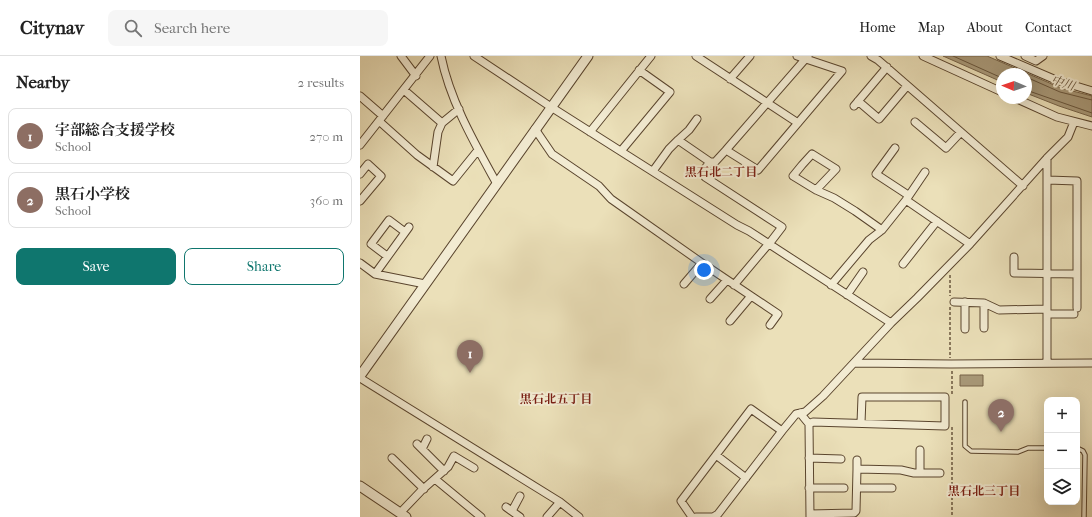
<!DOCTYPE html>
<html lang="en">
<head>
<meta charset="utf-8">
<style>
	:root { --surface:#fff; --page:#f6f6f6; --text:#222; --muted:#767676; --line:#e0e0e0; --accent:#0f766e }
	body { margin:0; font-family:"IM FELL French Canon","Noto Serif JP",serif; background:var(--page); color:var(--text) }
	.controls { position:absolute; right:12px; bottom:12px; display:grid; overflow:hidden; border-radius:8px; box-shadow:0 4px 16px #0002 }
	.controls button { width:36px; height:36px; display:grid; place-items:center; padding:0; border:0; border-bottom:1px solid var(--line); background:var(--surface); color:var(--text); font:20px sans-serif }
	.compass { position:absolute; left:636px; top:12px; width:36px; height:36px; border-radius:50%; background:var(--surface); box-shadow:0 4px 16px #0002; rotate:272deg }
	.you { position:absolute; left:344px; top:214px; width:14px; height:14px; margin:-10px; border:3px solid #fff; border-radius:50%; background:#1a73e8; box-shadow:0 0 0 6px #1a73e833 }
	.badge { display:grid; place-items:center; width:26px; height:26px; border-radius:50%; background:var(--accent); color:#fff; font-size:13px; font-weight:700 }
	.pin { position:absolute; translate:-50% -33px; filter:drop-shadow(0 1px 2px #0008) }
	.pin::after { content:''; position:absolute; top:21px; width:14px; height:12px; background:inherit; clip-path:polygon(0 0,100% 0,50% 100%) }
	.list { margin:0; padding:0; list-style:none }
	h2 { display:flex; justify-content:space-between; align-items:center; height:52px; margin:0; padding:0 16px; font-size:17px }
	h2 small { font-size:13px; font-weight:400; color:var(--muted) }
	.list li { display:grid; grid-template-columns:26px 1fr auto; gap:12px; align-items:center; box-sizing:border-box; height:56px; margin:0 8px 8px; padding:0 8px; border:1px solid var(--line); border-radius:8px }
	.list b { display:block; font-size:15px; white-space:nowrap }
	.list p { margin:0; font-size:13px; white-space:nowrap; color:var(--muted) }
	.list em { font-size:13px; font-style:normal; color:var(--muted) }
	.actions { display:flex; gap:8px; padding:12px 16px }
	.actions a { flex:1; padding:9px 0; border:1px solid var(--accent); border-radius:8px; text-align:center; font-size:14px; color:var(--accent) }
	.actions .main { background:var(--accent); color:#fff }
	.icon { flex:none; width:22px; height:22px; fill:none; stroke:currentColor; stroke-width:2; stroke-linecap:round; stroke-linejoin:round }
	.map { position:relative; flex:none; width:732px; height:461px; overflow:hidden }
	header { display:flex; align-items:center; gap:24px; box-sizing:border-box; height:56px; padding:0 20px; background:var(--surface); border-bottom:1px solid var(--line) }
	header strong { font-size:19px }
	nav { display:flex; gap:22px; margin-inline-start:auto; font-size:14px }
	.search { width:280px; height:36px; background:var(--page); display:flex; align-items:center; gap:10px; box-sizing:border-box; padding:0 14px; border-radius:8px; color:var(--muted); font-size:15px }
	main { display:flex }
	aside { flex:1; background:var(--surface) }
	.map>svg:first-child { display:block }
	.water { fill:#a99a7a; stroke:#766349 }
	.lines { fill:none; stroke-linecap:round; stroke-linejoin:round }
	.shore { stroke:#69563d; stroke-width:1 }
	.service-casing { stroke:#5a452e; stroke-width:5.5 }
	.minor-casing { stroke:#5a452e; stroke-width:9 }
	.tertiary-casing { stroke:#5a452e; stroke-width:11 }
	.path { stroke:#291100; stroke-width:1; stroke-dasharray:3 2; stroke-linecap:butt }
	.service { stroke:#f2ebd2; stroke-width:3.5 }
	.minor { stroke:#f2ebd2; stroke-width:7 }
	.tertiary { stroke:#f2ebd2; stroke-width:9 }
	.labels { text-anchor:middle; stroke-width:4; stroke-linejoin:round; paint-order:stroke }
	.water-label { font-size:12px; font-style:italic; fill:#634f37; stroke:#f2ebd2 }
	.neighbourhood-label { font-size:12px; font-weight:bold; fill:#7a1f14; stroke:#f2ebd2 }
</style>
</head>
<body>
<header>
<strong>Citynav</strong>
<div class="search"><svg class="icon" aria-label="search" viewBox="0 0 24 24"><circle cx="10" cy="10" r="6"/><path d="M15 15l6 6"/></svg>Search here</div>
<nav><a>Home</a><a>Map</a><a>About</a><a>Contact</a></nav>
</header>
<main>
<aside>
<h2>Nearby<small>2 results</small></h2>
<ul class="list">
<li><span class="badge" style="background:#8d6e63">1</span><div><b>宇部総合支援学校</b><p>School</p></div><em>270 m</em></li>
<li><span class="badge" style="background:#8d6e63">2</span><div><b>黒石小学校</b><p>School</p></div><em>360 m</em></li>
</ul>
<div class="actions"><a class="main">Save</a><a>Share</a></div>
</aside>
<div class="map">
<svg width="732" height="461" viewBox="0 0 732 461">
	<rect width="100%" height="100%" fill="#ebe0b9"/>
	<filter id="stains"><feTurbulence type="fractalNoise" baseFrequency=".005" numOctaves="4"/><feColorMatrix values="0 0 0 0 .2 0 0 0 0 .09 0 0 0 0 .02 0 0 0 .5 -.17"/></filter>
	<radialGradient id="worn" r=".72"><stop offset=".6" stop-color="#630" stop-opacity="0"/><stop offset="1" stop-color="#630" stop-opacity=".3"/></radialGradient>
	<!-- water -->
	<path class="water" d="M583 0H627L701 32 732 40V61L699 50 666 37V18H642V26Z
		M600 319H623V330H600Z"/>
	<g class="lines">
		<!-- shore -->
		<path class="shore" d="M593 0 642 22
			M666 21 700 36 732 44
			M666 34 732 57"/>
		<!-- service casing -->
		<g class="service-casing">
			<path id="service" d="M605 346V390L611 395 658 396 668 392H687
				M717 392 723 395 725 399 724 461"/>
		</g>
		<!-- minor casing -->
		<g class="minor-casing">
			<path id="minor" d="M41 0 56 20
				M81 0C90 45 115 88 137 128
				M114 0 191 51 377 169 389 175 531 267
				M336 0 438 67
				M511 0 518 4 663 130
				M563 0 642 36
				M640 0 696 24 732 35
				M665 0 676 5 683 0
				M370 23 390 0
				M44 34 82 67
				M0 40 23 60
				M655 42 697 61 732 70
				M498 45 519 63 547 30
				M494 50 527 11
				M337 63 329 74 318 84 350 106 343 115 345 121 422 171 409 188 406 191 374 229
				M19 65 57 99 93 125 118 94
				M555 66 586 92 601 76
				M175 73 192 98 239 130 251 143 342 207 418 258 410 269
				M230 76 291 0
				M0 89 70 0
				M535 92 516 118 548 139
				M366 94 398 114 482 15 437 0
				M261 95 310 36 279 14
				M687 102V307
				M350 106H355L366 94 448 0
				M73 111 78 76 82 67 99 53
				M293 115 309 93 318 84
				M0 118 8 108 21 120 0 145
				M688 124 717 125V252
				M456 134 476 113 452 98 442 109 433 120 456 134 474 142 495 155 522 174
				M546 144 610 188
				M27 200 11 188 29 164 45 176
				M654 201V217L717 218
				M0 207 15 218 65 228
				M543 208 577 165
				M15 218 49 171
				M324 228 342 207
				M471 229 509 184 522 174 546 144 565 116
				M487 239 503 216
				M350 243 367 224
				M594 246 624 247 639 254 687 253
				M605 246V273
				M687 258H714
				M370 265 391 240
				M624 272V247
				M494 307 591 308 732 307
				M0 322 200 446 219 461
				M440 357 449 368 450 461
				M449 368 453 366 585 370V341H502L501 367
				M57 388 84 415
				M62 393 67 383
				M356 399 386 422
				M32 402 64 433
				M449 402 481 403
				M497 413V404
				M560 417V394
				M75 423 121 461
				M449 432H484
				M497 432H532
				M146 451 160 461
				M152 455 160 440
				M40 457 61 435 88 411 94 400 114 412
				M450 458 494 457 496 455 497 413 541 414 554 417H580
				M187 461 200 446
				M332 461 321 445 391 353 422 375
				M336 461H353L358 458 422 375 436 358 445 356 463 340 531 267 557 242 610 188 687 102 708 81 714 66"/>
		</g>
		<!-- tertiary casing -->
		<g class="tertiary-casing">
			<path id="tertiary" d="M0 320 228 0
				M0 430 46 461"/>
		</g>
		<!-- path -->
		<path class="path" d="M590 219V240
			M590 251V302
			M592 315V340
			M592 371V461"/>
		<!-- service -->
		<use href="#service" class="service"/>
		<!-- minor -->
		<use href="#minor" class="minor"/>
		<!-- tertiary -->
		<use href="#tertiary" class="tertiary"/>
	</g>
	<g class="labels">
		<!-- water labels -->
		<g class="water-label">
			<text transform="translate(703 27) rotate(18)" y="4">中川</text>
		</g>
		<!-- neighbourhood labels -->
		<g class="neighbourhood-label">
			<text x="361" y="120">黒石北二丁目</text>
			<text x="196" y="347">黒石北五丁目</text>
			<text x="624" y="439">黒石北三丁目</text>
		</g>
	</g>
	<rect width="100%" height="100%" filter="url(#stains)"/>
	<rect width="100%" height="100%" fill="url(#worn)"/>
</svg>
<div class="controls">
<button>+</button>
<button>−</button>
<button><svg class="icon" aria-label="layers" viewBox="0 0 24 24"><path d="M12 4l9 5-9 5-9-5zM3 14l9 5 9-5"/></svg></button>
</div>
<svg class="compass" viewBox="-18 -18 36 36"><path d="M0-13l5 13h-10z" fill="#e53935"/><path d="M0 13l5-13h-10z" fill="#767676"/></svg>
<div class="you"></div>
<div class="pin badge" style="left:110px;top:317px;background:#8d6e63">1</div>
<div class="pin badge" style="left:641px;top:376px;background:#8d6e63">2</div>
</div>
</main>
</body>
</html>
